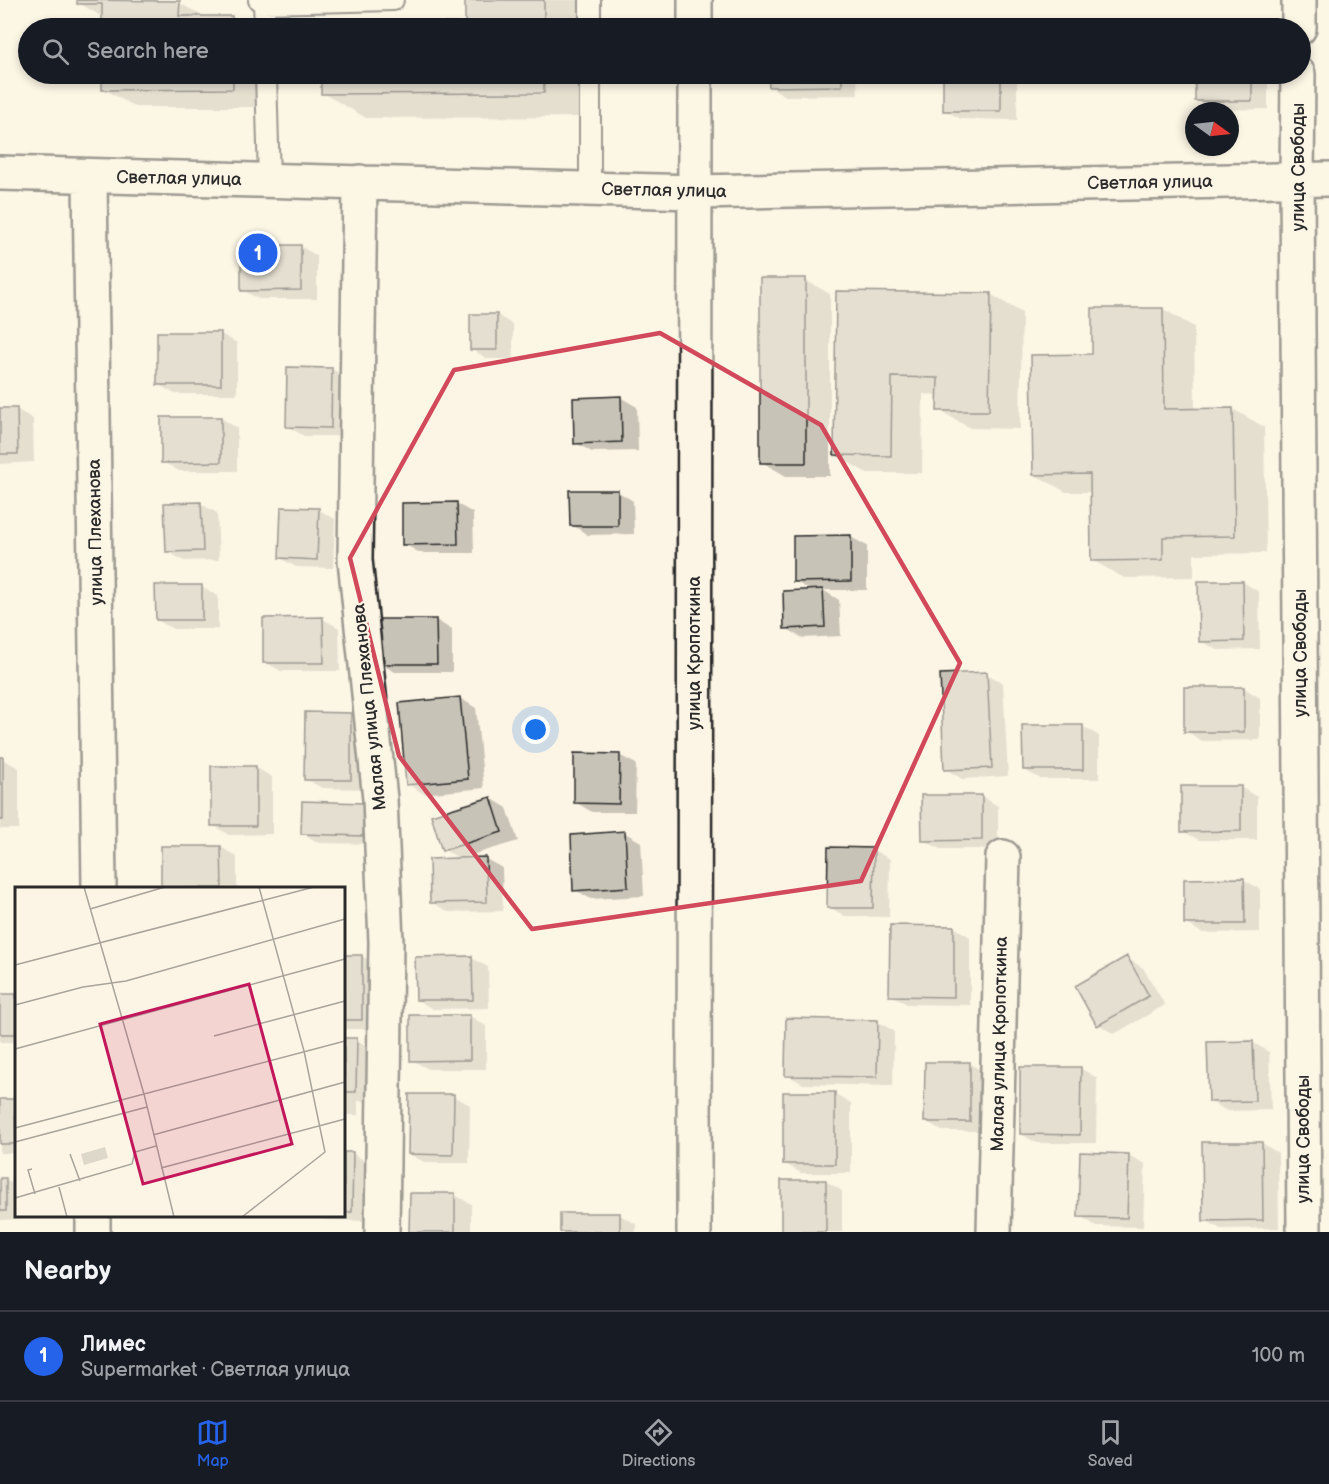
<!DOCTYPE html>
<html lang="en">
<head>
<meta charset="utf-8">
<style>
	:root { --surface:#171b24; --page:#20242c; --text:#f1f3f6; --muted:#9ea1a6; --line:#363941; --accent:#2563eb }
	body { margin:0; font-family:"Balsamiq Sans",sans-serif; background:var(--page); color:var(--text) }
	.compass { position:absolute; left:1185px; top:102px; width:54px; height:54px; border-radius:50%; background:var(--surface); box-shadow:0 3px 9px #0003; rotate:105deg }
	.you { position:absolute; left:536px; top:730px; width:21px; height:21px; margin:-15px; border:4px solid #fff; border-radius:50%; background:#1a73e8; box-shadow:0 0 0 9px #1a73e833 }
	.badge { display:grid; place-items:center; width:39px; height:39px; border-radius:50%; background:var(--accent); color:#fff; font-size:20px; font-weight:700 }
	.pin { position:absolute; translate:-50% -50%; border:3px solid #fff; box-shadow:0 2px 6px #0006 }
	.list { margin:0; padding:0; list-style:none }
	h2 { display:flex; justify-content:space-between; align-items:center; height:78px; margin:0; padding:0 24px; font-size:26px }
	h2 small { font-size:20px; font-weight:400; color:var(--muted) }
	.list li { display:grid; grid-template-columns:39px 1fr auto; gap:18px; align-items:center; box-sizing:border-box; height:90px; padding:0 24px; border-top:2px solid var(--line) }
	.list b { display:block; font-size:22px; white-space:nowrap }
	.list p { margin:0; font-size:20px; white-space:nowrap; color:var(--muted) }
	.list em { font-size:20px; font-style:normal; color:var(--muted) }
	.icon { flex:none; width:33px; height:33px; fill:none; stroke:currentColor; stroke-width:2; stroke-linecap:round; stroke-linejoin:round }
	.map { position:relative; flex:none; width:1329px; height:1232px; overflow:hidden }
	.search { position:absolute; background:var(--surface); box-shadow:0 3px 9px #0003; left:18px; right:18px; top:18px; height:66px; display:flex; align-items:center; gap:15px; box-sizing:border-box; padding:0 21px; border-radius:33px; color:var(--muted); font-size:22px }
	.sheet { height:168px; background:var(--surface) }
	nav { display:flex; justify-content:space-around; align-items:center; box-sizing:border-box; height:84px; border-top:2px solid var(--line); background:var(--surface); font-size:16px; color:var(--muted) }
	nav a { display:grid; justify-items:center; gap:3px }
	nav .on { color:var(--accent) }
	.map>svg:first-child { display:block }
	.shadow { fill:#0003 }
	.building { fill:#c8c3b7; stroke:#2b2b2b; stroke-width:1.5 }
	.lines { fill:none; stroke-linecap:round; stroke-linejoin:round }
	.lane-casing { stroke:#2b2b2b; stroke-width:24 }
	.street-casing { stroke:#2b2b2b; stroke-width:38 }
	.secondary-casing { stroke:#2b2b2b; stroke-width:38 }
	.lane { stroke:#fcf5e5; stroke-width:20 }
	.street { stroke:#fcf5e5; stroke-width:33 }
	.secondary { stroke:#fcf5e5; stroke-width:33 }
	.marked { fill:none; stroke:#d1495b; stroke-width:4.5; stroke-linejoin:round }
	.labels { text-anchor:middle; stroke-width:4.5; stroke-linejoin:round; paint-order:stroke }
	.street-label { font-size:18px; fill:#2b2b2b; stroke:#fcf5e5 }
	.inset-road { fill:none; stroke:#a8a49b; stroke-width:1.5 }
	.view { fill:#c2185b; fill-opacity:0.15; stroke:#c2185b; stroke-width:3 }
	.inset-edge { fill:none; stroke:#2b2b2b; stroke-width:3 }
</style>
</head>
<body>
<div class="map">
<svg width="1329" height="1232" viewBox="0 0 1329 1232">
	<rect width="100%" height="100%" fill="#fcf5e5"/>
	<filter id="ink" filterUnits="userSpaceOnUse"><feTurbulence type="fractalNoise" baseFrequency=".0167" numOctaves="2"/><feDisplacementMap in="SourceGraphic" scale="12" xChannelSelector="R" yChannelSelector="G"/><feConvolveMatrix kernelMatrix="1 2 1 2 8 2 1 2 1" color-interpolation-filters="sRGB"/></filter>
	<g filter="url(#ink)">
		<!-- shadow -->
		<path class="shadow" d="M79 0H181V4L205 17H232L252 28H104V18L79 3Z
			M466 0H587V28H322V25H466Z
			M1196 26H1251L1256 28H1196Z
			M104 74H264V107H135L104 89Z
			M322 74H587V117L366 118 323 93Z
			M770 74H857L858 95 786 96 770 87Z
			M945 74H1017V120L961 119 944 110Z
			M1196 74H1268V109L1213 110 1196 100Z
			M300 246 317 256V299H259L242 290Z
			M805 280 830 294V476H786L762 462Z
			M838 292 990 294 1022 313 1020 429 970 428 939 410V395L923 394 922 473H867L835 455Z
			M1163 309 1194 327 1195 410 1233 409 1264 427 1266 553 1194 554V577L1124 578 1092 560V492H1066L1034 474 1094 356Z
			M472 315H497L513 325V359H488L471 349Z
			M221 334 237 343V394H175L159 385Z
			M332 369 348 379 347 436H304L287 426Z
			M620 397 637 407 638 451 592 452 576 443Z
			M16 409 33 419 34 462 0 464V410Z
			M221 418 237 428V471H179L163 462Z
			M617 491 633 501 634 534 588 535 572 525Z
			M201 504 217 513 219 560 184 561 167 551Z
			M457 504 473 513 474 553H420L404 544Z
			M282 508 319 510 335 519 333 568 296 567 280 558Z
			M851 537 867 546V590H823L839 600 841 636 802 638 786 628 812 591 794 581Z
			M1243 582 1259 592 1260 649 1217 650 1201 641 1200 583Z
			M202 587 218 596V629H173L157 620Z
			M323 619 339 628 340 671H281L265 662Z
			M436 620 452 630V672H395L379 663Z
			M987 674 1003 683 1008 776 962 779 946 769Z
			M1244 688 1260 698V740L1202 741 1186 731Z
			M460 698 476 708 484 788 424 794 408 784Z
			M351 714 367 724 366 789 322 788 306 779Z
			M1082 726 1099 736V779H1041L1024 770Z
			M619 755 636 764 635 812H592L575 802Z
			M0 758 19 768V829H0Z
			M255 767 272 777V834L229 835 213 825Z
			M1240 787 1257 797V840H1199L1183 831Z
			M981 796 998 806V849H940L923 840Z
			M491 798 507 808 518 841 462 858 486 859 502 868 503 911 448 912 432 902 461 859 444 850Z
			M364 804 379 844 319 843 302 833Z
			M625 833 641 842 644 896 591 899 575 890Z
			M221 847 237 857V888H163V848Z
			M873 850 890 859 889 917 845 916 829 907Z
			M1244 880 1260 889V932L1202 933 1186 923Z
			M892 926 954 927 970 937V1005L907 1004 891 995Z
			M344 956H362L378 966V1029H344Z
			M472 958 488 967 489 1008 433 1009 417 1000Z
			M1127 958 1143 968 1165 1005 1114 1034 1098 1024Z
			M0 995H16V1042H0Z
			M470 1016 486 1026V1069H428L412 1060Z
			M878 1022 894 1031 893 1086 803 1084 787 1075Z
			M344 1040H356L373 1049 372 1101H358V1115H344Z
			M1252 1042 1269 1052 1271 1110 1227 1111 1211 1102Z
			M970 1064 986 1073V1131H942L926 1121Z
			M1080 1068 1097 1078 1096 1143H1037L1021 1134Z
			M835 1094 851 1103V1173H801L784 1163Z
			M453 1096 470 1105 469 1163H426L409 1154Z
			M0 1100 16 1101V1153H0Z
			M1262 1143 1278 1153 1279 1228 1221 1229 1205 1220Z
			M344 1153H352L368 1163V1221L325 1220 317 1216H344Z
			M1128 1155 1145 1164 1143 1227 1096 1226 1080 1216Z
			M0 1179H5L16 1186V1216H22V1219L0 1220Z
			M826 1181 842 1191V1232H782Z
			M455 1195 471 1204V1232H411Z
			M620 1215 636 1224V1232H562Z"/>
		<!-- building -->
		<path class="building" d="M77 0 180 1 179 16H232V28H102V4H77Z
			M465 0H544V28H321V24L465 23Z
			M1195 25H1252V28H1195Z
			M102 74H233V89L102 90Z
			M321 74H544V93L321 94Z
			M768 74H842V86L769 87Z
			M943 74H1001V111H943Z
			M1195 74H1252V101H1195Z
			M241 245H301V290L241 291Z
			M760 278H806V463H760Z
			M836 291 991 293 989 411H937L938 378 892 377 891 456 834 455Z
			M1092 308H1163L1164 409 1233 408 1235 536 1163 537V560L1091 561 1090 474 1033 475 1031 355 1092 354Z
			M470 314H497V350H470Z
			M157 332H221V385H157Z
			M287 367 332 368 331 428 286 427Z
			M621 396 622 442 574 444 573 398Z
			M0 408H17L18 454H0Z
			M161 417H221V462L161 463Z
			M569 490H618V526H570Z
			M201 502 203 551 166 552 164 503Z
			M457 502 458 544 402 545V503Z
			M281 507 319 508 317 560 279 558Z
			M851 535V581L793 582V536Z
			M1198 581H1243L1244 641 1199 642Z
			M155 585H202V620H156Z
			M823 589 825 627 784 629 783 591Z
			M323 617 324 663H263V618Z
			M377 619H436L437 664H377Z
			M987 672 992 768 944 770 940 674Z
			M1184 687H1244V732H1184Z
			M460 697 468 779 406 785 399 703Z
			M305 712 351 713V780H304Z
			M1022 725H1083V770H1023Z
			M574 753 620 754 619 804 574 803Z
			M0 757H3V820H0Z
			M211 766H256V826H211Z
			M1181 786H1241V831L1181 832Z
			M921 795H982V840L922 841Z
			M491 797 502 832 442 851 431 815Z
			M302 801 364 803 363 836 301 834Z
			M625 831 628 887 573 891 571 835Z
			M161 846H221L222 888H161Z
			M828 847 874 848 873 908H827Z
			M486 857 487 902 430 903 429 859Z
			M1244 878 1245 924H1184V879Z
			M890 925 954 926V997L889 996Z
			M344 955H362V1020H344Z
			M472 956 473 1000H416L415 957Z
			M1127 956 1149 996 1097 1026 1075 986Z
			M0 994H16V1034H0Z
			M410 1015H470V1060L410 1061Z
			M786 1018 878 1020 877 1077 785 1076Z
			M344 1038H357L356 1092H344Z
			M1253 1041 1255 1101 1209 1102 1207 1042Z
			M925 1062H970V1122H924Z
			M1020 1067H1081L1080 1135 1020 1134Z
			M783 1092H835V1164H783Z
			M409 1094H454L453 1155 408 1154Z
			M0 1099H15L16 1144H0Z
			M1202 1142H1262L1263 1220 1203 1221Z
			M344 1152H353L352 1212H344Z
			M1080 1152 1129 1154 1127 1218 1078 1217Z
			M0 1178H6V1211H0Z
			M781 1180H826V1232H781Z
			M410 1193H455V1232H409Z
			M560 1213H620V1232H560Z"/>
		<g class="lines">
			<!-- lane casing -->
			<g class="lane-casing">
				<path id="lane" d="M259 0 264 3 265 28
					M590 0V28
					M264 3 393 0
					M266 74 269 180
					M590 74V188"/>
			</g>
			<!-- street casing -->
			<g class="street-casing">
				<path id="street" d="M1299 28V0
					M1298 74 1297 179 1304 1232
					M0 173 695 192 1329 179
					M90 176 99 888
					M360 182 355 560 380 799 386 942 382 1232
					M93 1232V1216
					M994 1232 1003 857"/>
			</g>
			<!-- secondary casing -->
			<g class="secondary-casing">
				<path id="secondary" d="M695 28V0
					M694 1232 695 74"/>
			</g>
			<!-- lane -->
			<use href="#lane" class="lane"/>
			<!-- street -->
			<use href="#street" class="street"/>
			<!-- secondary -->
			<use href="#secondary" class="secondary"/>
		</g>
	</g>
	<!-- marked area -->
	<path d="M0 0H1329V1232H0ZM660 333 821 425 960 663 861 881 532 929 399 756 350 558 454 370Z" fill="#fcf5e5" fill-opacity=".55" fill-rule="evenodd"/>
	<path class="marked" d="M660 333 821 425 960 663 861 881 532 929 399 756 350 558 454 370Z"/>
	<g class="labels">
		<!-- street labels -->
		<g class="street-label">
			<text transform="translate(1298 167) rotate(-90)" y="6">улица Свободы</text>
			<text transform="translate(179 178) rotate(1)" y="6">Светлая улица</text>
			<text transform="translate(1150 182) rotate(-1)" y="6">Светлая улица</text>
			<text transform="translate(664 190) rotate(1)" y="6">Светлая улица</text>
			<text transform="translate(95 532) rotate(-91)" y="6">улица Плеханова</text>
			<text transform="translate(694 653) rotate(-90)" y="6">улица Кропоткина</text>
			<text transform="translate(1300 653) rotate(-90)" y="6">улица Свободы</text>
			<text transform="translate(369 707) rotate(-96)" y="6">Малая улица Плеханова</text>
			<text transform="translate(999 1044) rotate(-89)" y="6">Малая улица Кропоткина</text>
			<text transform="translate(1303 1139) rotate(-90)" y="6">улица Свободы</text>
		</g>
	</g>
	<!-- overview -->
	<g transform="translate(15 887)">
		<rect width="330" height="330" fill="#fcf5e5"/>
		<path d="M90 260 93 271 69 278 66 267Z" fill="#ded8ca"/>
		<path class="inset-road" d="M69 0 129 207 159 330M75 22 150 0M0 78 299 0M0 118 68 100 111 94 330 32M199 149 330 114M0 162 330 72M0 241 330 154M114 246 120 265M138 248 330 195M0 255 132 220M55 267 65 294M146 281 330 232M17 282 13 283 20 307M44 300 52 330M0 311 117 277 120 265 141 259M227 330 310 265 289 164 244 0"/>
		<path class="view" d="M234 97 277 257 128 297 85 137Z"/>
		<rect width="330" height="330" class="inset-edge"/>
	</g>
</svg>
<svg class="compass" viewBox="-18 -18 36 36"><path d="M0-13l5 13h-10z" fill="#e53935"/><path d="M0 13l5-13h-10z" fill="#9ea1a6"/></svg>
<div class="you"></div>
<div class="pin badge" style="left:258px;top:253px">1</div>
<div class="search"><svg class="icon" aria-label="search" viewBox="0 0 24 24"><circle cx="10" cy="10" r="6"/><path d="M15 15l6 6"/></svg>Search here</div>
</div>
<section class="sheet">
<h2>Nearby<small></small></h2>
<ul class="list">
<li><span class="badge">1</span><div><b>Лимес</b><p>Supermarket · Светлая улица</p></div><em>100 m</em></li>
</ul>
</section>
<nav>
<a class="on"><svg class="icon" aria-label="map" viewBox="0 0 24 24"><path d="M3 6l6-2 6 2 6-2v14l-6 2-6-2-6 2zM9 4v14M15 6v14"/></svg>Map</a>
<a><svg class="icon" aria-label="directions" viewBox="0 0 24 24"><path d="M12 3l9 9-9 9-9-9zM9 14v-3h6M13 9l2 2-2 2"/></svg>Directions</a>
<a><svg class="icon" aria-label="saved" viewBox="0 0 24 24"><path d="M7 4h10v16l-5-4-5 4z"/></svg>Saved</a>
</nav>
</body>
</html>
